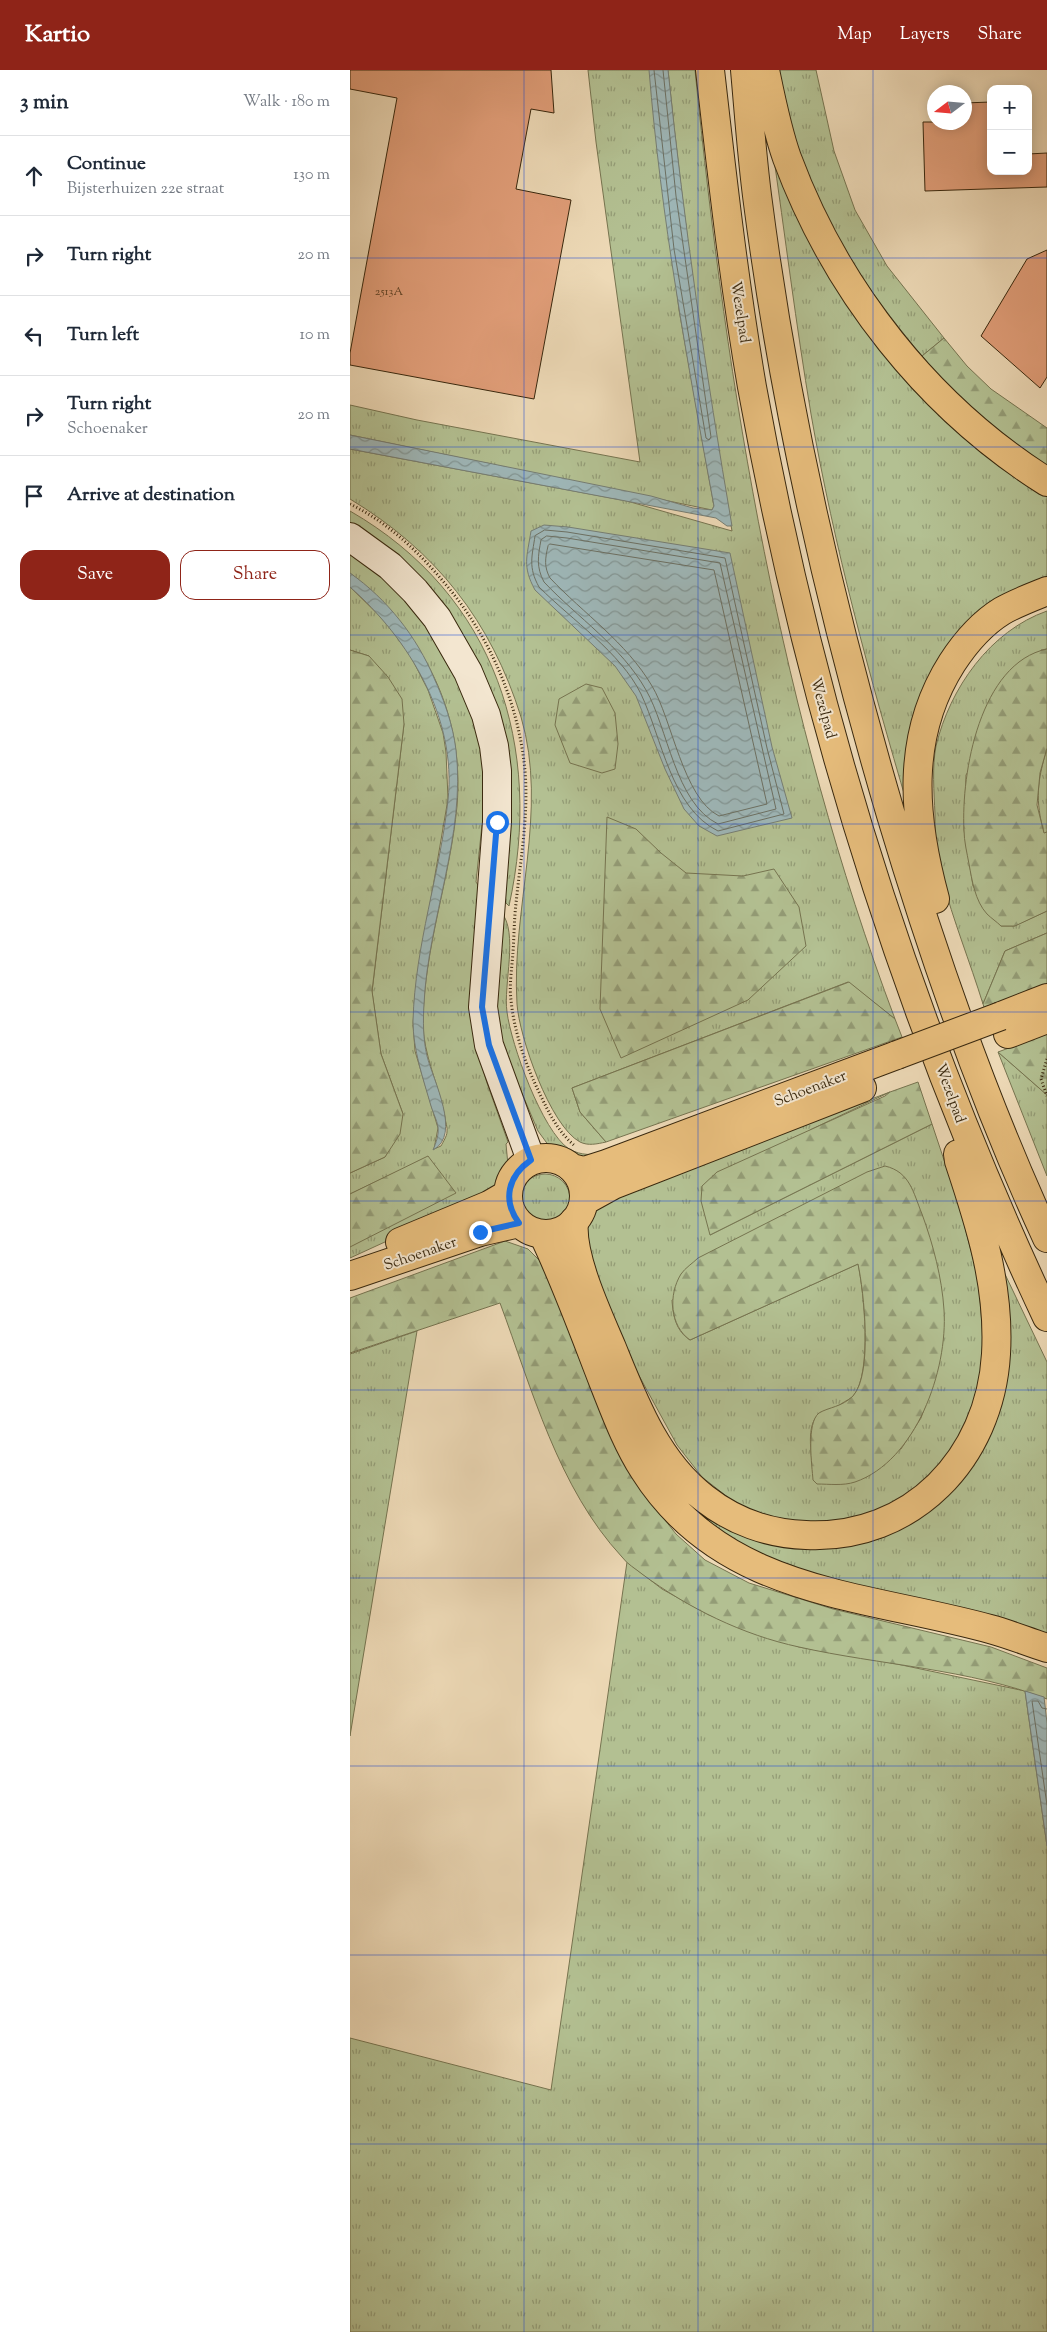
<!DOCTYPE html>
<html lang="en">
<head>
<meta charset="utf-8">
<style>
	:root { --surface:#fff; --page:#f6f6f7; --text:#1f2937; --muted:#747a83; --line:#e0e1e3; --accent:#8f2418 }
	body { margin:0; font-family:"Sorts Mill Goudy",serif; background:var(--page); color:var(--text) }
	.controls { position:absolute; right:15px; top:15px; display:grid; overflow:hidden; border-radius:10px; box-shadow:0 2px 12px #0003 }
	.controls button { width:45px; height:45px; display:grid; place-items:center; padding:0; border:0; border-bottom:1px solid var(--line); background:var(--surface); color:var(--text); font:25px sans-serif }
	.compass { position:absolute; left:577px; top:15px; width:45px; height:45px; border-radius:50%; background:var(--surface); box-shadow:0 2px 12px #0003; rotate:254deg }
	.stop { position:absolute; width:15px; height:15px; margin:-11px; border:4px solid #1a73e8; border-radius:50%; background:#fff }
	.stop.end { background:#1a73e8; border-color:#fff; box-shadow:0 1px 5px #0008 }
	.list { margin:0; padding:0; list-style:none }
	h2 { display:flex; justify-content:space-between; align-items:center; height:65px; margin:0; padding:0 20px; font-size:21px }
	h2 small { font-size:16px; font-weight:400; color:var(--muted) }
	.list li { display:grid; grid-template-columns:32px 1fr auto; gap:15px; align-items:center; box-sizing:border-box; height:80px; padding:0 20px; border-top:1px solid var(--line) }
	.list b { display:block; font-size:19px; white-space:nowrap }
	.list p { margin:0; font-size:16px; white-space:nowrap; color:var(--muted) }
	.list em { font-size:16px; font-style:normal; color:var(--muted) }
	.actions { display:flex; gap:10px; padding:15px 20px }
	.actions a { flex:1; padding:11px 0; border:1px solid var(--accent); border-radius:15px; text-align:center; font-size:18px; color:var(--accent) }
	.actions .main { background:var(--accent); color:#fff }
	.icon { flex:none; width:28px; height:28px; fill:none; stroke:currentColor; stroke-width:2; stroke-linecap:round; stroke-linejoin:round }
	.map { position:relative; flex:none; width:697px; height:2262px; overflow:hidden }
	header { display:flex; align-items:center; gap:30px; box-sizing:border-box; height:70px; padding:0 25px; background:var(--accent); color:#fff }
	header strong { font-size:24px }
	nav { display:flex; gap:28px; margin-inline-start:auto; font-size:18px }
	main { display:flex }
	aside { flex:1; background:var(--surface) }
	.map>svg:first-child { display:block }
	.grass { fill:url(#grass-tufts); stroke:#767450; fill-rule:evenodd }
	.forest { fill:url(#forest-firs); stroke:#767450 }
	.water { fill:url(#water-waves); stroke:#767e74 }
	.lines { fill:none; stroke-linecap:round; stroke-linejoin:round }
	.shore { stroke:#6c7063; stroke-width:1 }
	.building { fill:#e19e79; stroke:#39280e }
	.secondary-casing { stroke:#39280e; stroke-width:30 }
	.primary-casing { stroke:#39280e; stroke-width:30 }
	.motorway-casing { stroke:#39280e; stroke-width:30 }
	.path { stroke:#39280e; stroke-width:3; stroke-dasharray:1 2.5; stroke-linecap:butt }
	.secondary { stroke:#f3e6d0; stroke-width:28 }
	.primary { stroke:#e6bc7b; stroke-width:28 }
	.motorway { stroke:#e6bc7b; stroke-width:28 }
	.primary-bridge-casing { stroke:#39280e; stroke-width:30; stroke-linecap:butt }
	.primary-bridge { stroke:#e6bc7b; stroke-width:28 }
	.route { stroke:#1a73e8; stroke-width:6 }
	.grid { fill:none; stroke:#1d4ed8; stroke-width:1; stroke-opacity:0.55 }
	.labels { text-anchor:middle; stroke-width:4; stroke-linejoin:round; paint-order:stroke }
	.number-label { font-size:12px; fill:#634629 }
	.street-label { font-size:15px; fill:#39280e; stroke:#f3e6d0 }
</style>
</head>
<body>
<header>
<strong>Kartio</strong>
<nav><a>Map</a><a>Layers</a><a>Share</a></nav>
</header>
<main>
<aside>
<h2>3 min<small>Walk · 180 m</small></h2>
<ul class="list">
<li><svg class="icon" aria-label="ahead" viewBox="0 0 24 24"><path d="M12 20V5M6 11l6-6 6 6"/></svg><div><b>Continue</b><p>Bijsterhuizen 22e straat</p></div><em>130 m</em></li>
<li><svg class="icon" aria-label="right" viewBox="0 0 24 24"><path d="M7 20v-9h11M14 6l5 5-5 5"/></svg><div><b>Turn right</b></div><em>20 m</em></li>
<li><svg class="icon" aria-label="left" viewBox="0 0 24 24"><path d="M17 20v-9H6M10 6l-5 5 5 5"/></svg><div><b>Turn left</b></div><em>10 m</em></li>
<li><svg class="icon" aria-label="right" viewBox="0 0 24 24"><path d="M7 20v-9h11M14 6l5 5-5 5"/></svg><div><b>Turn right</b><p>Schoenaker</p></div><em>20 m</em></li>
<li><svg class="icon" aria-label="arrive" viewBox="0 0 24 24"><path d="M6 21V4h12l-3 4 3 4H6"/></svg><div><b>Arrive at destination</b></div></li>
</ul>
<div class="actions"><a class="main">Save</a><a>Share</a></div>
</aside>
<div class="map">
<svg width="697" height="2262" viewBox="0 0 697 2262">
	<defs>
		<pattern id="grass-tufts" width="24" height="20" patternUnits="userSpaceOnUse" patternTransform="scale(1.25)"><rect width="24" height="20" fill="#b3c092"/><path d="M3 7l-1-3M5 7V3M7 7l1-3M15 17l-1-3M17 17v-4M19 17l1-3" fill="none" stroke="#939c76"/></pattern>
		<pattern id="forest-firs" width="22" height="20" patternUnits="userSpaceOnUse" patternTransform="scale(1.25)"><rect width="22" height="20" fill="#b3c092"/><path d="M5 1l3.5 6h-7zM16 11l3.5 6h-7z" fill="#939c76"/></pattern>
		<pattern id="water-waves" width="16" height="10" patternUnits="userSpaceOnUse" patternTransform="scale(1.25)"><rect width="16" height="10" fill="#9eb7b8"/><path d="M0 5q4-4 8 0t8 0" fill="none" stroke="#829594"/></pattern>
	</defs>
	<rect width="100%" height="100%" fill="#edd9b6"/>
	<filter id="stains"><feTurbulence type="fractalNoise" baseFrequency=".004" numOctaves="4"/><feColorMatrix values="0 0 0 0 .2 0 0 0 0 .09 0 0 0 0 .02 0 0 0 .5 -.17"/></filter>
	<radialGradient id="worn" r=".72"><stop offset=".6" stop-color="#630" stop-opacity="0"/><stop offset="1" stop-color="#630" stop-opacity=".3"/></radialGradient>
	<!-- grass -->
	<path class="grass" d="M238 0H301L329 240 364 436 362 440 0 365V335L67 350 290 392 246 72Z
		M318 0H345C377 322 431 646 545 949L498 912 222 1018 230 1042 256 1072C247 1074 238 1076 230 1072 200 1056 169 966 167 934 161 839 199 741 171 647 141 551 86 481 0 429V379L277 431 382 461C355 308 334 155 318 0Z
		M427 0H466L484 81 505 140 537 196 594 268 572 286C530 236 485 174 461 113 446 77 435 38 427 0Z
		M422 75 497 219 697 417V512L605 574 558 737C520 608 484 477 461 344 446 255 435 165 422 75Z
		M0 441C146 525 194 677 159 836L154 831 139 628 0 456Z
		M0 481 25 499 75 550 120 634 132 680 137 749 132 755 126 812 130 818 125 972 137 1013 158 1072 156 1074 158 1095 146 1121 0 1188V1176L78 1087 0 1124V1103L35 1087 53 1044 31 984 22 922 54 654 19 586 0 580V517L35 551 60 585 78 620 93 663 96 682 98 729 66 916 63 953 65 981 88 1058 84 1079 91 1076C93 1072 97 1066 97 1062 98 1058 95 1051 95 1047 89 1015 73 985 73 952 74 878 100 809 107 736 115 641 72 562 0 503Z
		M697 541V579L691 580 616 705 614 760 623 816 651 856H664L697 841V863L655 881 633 934C620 892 603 850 592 808 586 787 585 765 585 744 584 722 582 697 586 676 600 618 640 561 697 541Z
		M697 678V762L694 764C685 728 687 713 697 678Z
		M151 842C169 862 153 915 157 942 161 974 192 1061 219 1079 232 1086 242 1085 256 1083L228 1091 199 1076 188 1061 151 974 144 938Z
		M648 982 697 1025V1106Z
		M540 1022 460 1060 360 1165 582 1054 610 1138 628 1208 634 1277 629 1323 601 1387 578 1414 514 1452H427L389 1436 352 1407 327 1375 270 1271 234 1185 237 1150 247 1135 406 1072ZM577 1159 591 1280 582 1317 571 1348 551 1379 462 1393C461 1380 456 1351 471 1343 478 1339 485 1339 491 1334 495 1331 501 1329 504 1325 522 1302 514 1222 508 1194L340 1270C326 1261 323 1246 322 1230Z
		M170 1129a25 25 0 1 1 50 0a25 25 0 1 1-50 0Z
		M653 1200 697 1292V1574L485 1519 351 1456 316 1404 467 1478 614 1403Z
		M67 1261 0 1666V1284Z
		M277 1492 312 1519 359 1545 449 1577 547 1594 675 1621 697 1776V2262H0V1968L201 2020Z"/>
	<!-- forest -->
	<path class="forest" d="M594 268 617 296 641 319 697 358V400C652 365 608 331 572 286Z
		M697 579V678L690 703 687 735 694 763 697 762V841L665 856H651C647 852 641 848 637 844 625 831 622 810 619 794 617 783 614 771 614 760 611 703 630 593 697 579Z
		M0 580 19 586 38 607 52 629 54 654 22 921 31 984 53 1044 50 1064 35 1087 0 1103Z
		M236 614 252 618 265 643 268 674 265 699 252 703 220 693 205 655 209 629Z
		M257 747 286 759 311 783 336 803 393 806 424 799 449 837 456 876 398 930 271 988 250 939Z
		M697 863V916L635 940 633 934 655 881Z
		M499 912 545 949 552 967 256 1072 230 1042 222 1018Z
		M697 964V1025L648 982Z
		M568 1012 582 1054 360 1165 351 1131 352 1116 367 1102 535 1026 540 1022Z
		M78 1086 106 1123 0 1177V1124Z
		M535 1096C560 1102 563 1122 572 1144 583 1174 592 1208 594 1240 598 1300 566 1391 505 1412 493 1416 479 1414 467 1414L463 1410C462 1396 456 1353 469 1343 479 1337 492 1337 503 1326 523 1304 514 1222 508 1194L340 1270C320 1256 318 1225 331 1204 335 1198 343 1193 348 1188L517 1102Z
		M155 1171 178 1179 193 1194 243 1324 269 1382 296 1426 326 1464 355 1490 399 1513 483 1539 641 1577 697 1598V1629C620 1599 529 1595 449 1577 393 1565 338 1538 292 1504 286 1499 277 1494 272 1487 208 1418 182 1319 150 1233L0 1283V1228Z"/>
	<!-- water -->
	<path class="water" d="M299 0H318C334 153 356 305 382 456H377L366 448 0 379V365L301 426 343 438 362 440 364 436C337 291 311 147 299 0Z
		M194 455 218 457 380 483 422 677 442 748 367 766 349 756 334 739 315 699 286 626 265 596 185 520C172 496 177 487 181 461Z
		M0 503C37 529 67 567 84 608 94 630 103 655 106 680 116 765 78 849 74 934 73 951 73 969 77 986 83 1010 112 1065 83 1080 86 1073 89 1065 88 1057 87 1050 83 1043 81 1036 73 1008 63 980 63 951 65 875 90 804 98 730 107 648 59 569 0 517Z
		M675 1621 694 1627 697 1653V1776Z"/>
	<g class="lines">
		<!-- shore -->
		<path class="shore" d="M304 0 324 179 356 368 359 370 361 367 326 126 313 0
			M195 460 217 462 375 488 417 678 434 744 368 761C321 738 312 668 291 624 271 583 222 550 189 517 178 497 182 487 185 466Z
			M197 466 217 468 370 493 426 739 368 754C325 733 318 658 296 620 271 576 228 548 194 512 186 497 188 486 191 470Z
			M200 474 364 500 417 734 369 746C333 728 322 649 302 616 276 572 234 544 200 508 194 497 195 489 198 476Z
			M697 1639 692 1638 688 1631H682L697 1735"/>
	</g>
	<!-- building -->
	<path class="building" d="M0 0H201L204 43 181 39 166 119 221 130 184 329 0 295V283L47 28 0 19Z
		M641 32V101H678V84L697 83V117L575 121 573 52H614V33Z
		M697 180V307L690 318 631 266 677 189Z"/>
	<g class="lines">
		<!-- secondary casing -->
		<g class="secondary-casing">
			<path id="secondary" d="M0 467 40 496 65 521 87 548 118 602 136 645 144 676 147 701V752L133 937 139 975 181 1090"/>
		</g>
		<!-- primary casing -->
		<g class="primary-casing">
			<path id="primary" d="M651 946 697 928
				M658 964 697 949
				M158 1126a38 38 0 1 1 76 0a38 38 0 1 1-76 0Z
				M222 1098 234 1101 256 1094 547 985
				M234 1131 263 1115 512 1018
				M50 1172 139 1135 158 1124
				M0 1206 130 1162 169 1153"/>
		</g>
		<!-- motorway casing -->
		<g class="motorway-casing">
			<path id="motorway" d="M360 0C372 106 384 212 402 317 460 637 558 952 697 1247
				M395 0C399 44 402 89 408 133 435 341 482 545 541 745 584 889 634 1032 697 1168
				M415 0C421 29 427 60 437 88 486 220 578 337 697 412
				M585 829C563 748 555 667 602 593 615 573 631 554 652 541 666 533 682 527 697 521
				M224 1151C220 1186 248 1245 262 1278 284 1332 306 1391 354 1428 383 1451 419 1464 456 1465 562 1470 640 1388 646 1284 650 1216 630 1154 609 1091L608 1084
				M193 1164C216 1212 234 1262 253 1311 265 1341 276 1372 294 1400 372 1524 513 1524 640 1559 659 1564 678 1572 697 1578"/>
		</g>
		<!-- path -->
		<path class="path" d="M0 434C39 453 70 483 97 516 140 567 169 634 175 701 179 749 169 797 165 844 164 856 164 869 163 882 162 897 159 915 161 930 164 961 175 993 188 1020 198 1041 207 1061 225 1076
			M697 989 691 1009 697 1026"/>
		<!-- secondary -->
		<use href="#secondary" class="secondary"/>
		<!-- primary -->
		<use href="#primary" class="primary"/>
		<!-- motorway -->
		<use href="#motorway" class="motorway"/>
		<!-- primary-bridge casing -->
		<g class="primary-bridge-casing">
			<path id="primary-bridge" d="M547 985 651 946"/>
		</g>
		<!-- primary-bridge -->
		<use href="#primary-bridge" class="primary-bridge"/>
	</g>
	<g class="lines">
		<!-- route -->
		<path class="route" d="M130 1162 169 1153C152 1130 158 1106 181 1090L139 975 132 937 147 752"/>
	</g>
	<!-- grid -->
	<path class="grid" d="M174 0V2262M348 0V2262M523 0V2262M0 188H697M0 377H697M0 565H697M0 754H697M0 942H697M0 1131H697M0 1320H697M0 1508H697M0 1696H697M0 1885H697M0 2074H697"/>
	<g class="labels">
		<!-- number labels -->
		<g class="number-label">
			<text x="39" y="225">2513A</text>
		</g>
		<!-- street labels -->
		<g class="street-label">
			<text transform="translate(391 242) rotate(81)" y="5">Wezelpad</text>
			<text transform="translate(474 638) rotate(75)" y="5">Wezelpad</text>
			<text transform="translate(460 1018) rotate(-21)" y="5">Schoenaker</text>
			<text transform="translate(601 1023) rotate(70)" y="5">Wezelpad</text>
			<text transform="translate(70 1183) rotate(-19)" y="5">Schoenaker</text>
		</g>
	</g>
	<rect width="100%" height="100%" filter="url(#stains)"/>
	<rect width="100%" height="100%" fill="url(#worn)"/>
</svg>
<div class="controls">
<button>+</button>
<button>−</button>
</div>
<svg class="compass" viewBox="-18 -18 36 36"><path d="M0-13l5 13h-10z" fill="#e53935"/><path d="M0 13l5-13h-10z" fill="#747a83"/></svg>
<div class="stop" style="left:147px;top:752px"></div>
<div class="stop end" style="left:130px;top:1162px"></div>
</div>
</main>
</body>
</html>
